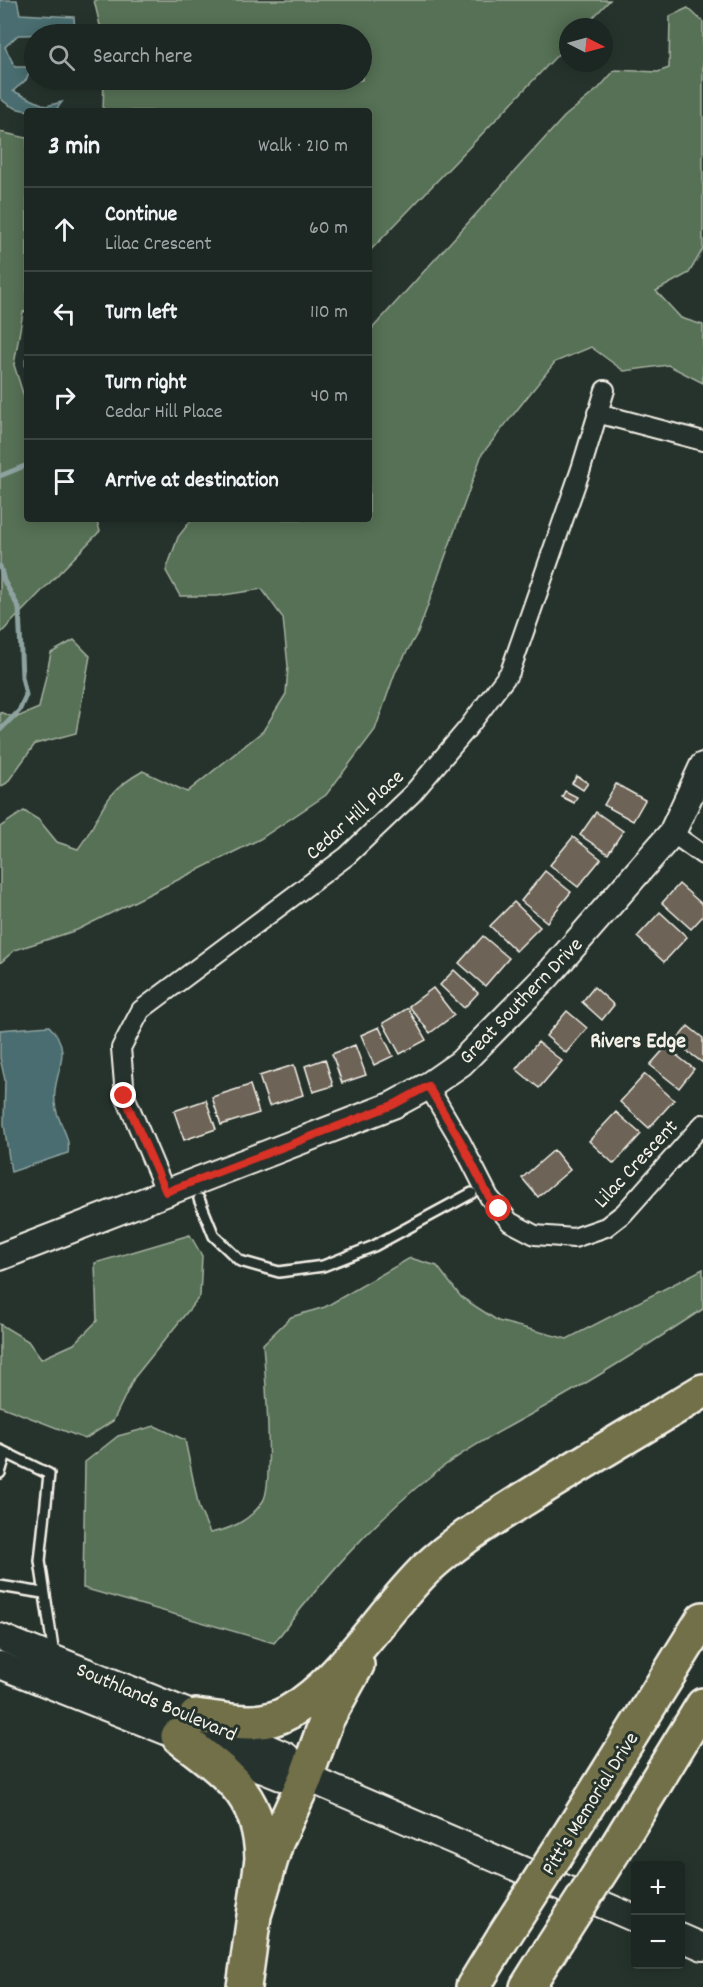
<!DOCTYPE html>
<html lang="en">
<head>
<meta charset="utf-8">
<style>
	:root { --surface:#1c2622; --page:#252e2a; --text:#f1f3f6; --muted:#a0a5a5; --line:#3a4340 }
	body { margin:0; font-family:Dekko,sans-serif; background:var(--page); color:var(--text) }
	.controls { position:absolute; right:18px; bottom:18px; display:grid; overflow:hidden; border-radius:6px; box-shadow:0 3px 15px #0003 }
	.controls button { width:54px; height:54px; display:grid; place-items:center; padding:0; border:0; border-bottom:2px solid var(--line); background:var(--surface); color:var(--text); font:30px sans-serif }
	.compass { position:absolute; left:559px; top:18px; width:54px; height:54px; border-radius:50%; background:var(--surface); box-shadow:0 3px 15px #0003; rotate:96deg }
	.stop { position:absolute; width:18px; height:18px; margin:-14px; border:4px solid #d93025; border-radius:50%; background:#fff }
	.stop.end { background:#d93025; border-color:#fff; box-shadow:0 2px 6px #0008 }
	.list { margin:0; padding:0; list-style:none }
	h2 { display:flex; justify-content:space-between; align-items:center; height:78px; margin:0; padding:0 24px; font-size:26px }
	h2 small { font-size:20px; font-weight:400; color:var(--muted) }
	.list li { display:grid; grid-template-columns:39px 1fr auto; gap:18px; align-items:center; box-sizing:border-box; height:84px; padding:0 24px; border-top:2px solid var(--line) }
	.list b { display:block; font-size:22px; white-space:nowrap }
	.list p { margin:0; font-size:20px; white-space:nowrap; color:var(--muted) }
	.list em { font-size:20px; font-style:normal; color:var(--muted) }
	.icon { flex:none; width:33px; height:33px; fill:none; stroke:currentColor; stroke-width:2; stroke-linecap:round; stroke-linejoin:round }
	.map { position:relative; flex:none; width:703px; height:1987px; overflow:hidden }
	.search { position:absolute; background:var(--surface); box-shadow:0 3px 15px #0003; left:24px; top:24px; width:348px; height:66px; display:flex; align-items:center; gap:15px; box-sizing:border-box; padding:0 21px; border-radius:33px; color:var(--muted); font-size:22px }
	.panel { position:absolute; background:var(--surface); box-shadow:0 3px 15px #0003; left:24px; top:108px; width:348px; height:414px; border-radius:6px }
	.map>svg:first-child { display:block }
	.green { fill:#577157; stroke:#a6b1a0; stroke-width:1.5 }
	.water { fill:#4a6d70; stroke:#8ea2a0; stroke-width:1.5 }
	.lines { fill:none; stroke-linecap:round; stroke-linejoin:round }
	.stream { stroke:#8ea2a0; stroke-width:5 }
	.building { fill:#6d6357; stroke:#f4f1e8; stroke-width:1.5 }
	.lane-casing { stroke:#f4f1e8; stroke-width:14 }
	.street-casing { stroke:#f4f1e8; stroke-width:22 }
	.secondary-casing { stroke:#f4f1e8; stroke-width:30 }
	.highway-casing { stroke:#f4f1e8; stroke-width:38 }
	.lane { stroke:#26332d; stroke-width:9 }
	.street { stroke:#26332d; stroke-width:18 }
	.secondary { stroke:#26332d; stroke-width:26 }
	.highway { stroke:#71704a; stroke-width:33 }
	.highway-bridge-casing { stroke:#f4f1e8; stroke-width:38; stroke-linecap:butt }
	.highway-bridge { stroke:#71704a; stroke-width:33 }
	.route { stroke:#d93025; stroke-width:8 }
	.labels { text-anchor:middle; stroke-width:6; stroke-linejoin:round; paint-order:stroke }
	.street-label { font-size:21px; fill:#f4f1e8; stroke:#26332d }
	.neighbourhood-label { font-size:22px; font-weight:bold; fill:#f4f1e8; stroke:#26332d }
</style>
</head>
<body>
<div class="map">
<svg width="703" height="1987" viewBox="0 0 703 1987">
	<rect width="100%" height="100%" fill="#26332d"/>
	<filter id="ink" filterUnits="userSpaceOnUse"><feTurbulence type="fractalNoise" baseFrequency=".0167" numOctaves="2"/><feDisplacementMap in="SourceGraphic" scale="12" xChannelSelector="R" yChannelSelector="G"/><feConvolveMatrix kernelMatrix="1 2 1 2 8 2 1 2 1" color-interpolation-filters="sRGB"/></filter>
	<g filter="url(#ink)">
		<!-- green -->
		<path class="green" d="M94 0H610L584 27H568V44L369 252V111H103L104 80H362V34H102Z
			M688 8 703 22V249L689 273 656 291 681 318 703 325V383L668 365 624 371 591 347 555 362 482 454 419 630 395 673 375 730 326 795 260 839 77 930 15 950 0 963V827L24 811 39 820 57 842 78 849C105 813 98 796 143 771L187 792 263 731 286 694 288 666 283 618 262 589 217 596H180L166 571 178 537 192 519H369V332L564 117 599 88 615 70 658 72 669 68 670 16Z
			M0 132 27 138V311L23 312 14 365 27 406V519H96L100 531 0 634Z
			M74 640 90 656 76 733 35 744 7 783 0 787V712L15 718 39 708 51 653Z
			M190 1235 202 1256 200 1296 134 1378 113 1421 85 1439 0 1406V1324L28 1341 41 1359 74 1344 97 1321 95 1263Z
			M410 1258 437 1266 461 1297 498 1321 567 1339 703 1269V1309C656 1340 609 1370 560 1398 517 1423 472 1444 432 1475 371 1523 321 1582 274 1643L83 1588 85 1462 118 1436 155 1426 185 1440 199 1508 210 1533C231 1529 250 1521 263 1501 274 1485 265 1370 263 1344L291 1317 325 1307Z"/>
		<!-- water -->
		<path class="water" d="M0 0H17L20 14 74 17 75 34 18 35 5 47 15 67H32L26 80 13 91 46 106 62 102 55 111C34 111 16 114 0 98Z
			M49 1026C78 1054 48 1076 56 1109 59 1124 71 1137 68 1153L11 1172 4 1124 5 1080 0 1058V1030Z"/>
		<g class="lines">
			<!-- stream -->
			<path class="stream" d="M27 360V366
				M0 476 27 465
				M0 566 4 581 19 608 22 677 26 695 19 711 0 730"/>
		</g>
		<!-- building -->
		<path class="building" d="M577 776 588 783 583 790 572 783Z
			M616 784 645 800 633 821 604 805Z
			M565 791 577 797 574 803 562 797Z
			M596 812 623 831 608 854 580 835Z
			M573 837 601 859 578 887 550 865Z
			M545 871 571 892 547 922 521 901Z
			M679 884 703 905V916L691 929 662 903Z
			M514 902 540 927 516 951 490 926Z
			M660 912 687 937 664 962 637 937Z
			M483 936 509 958 485 986 459 963Z
			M454 970 478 993 464 1008 440 985Z
			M594 987 614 1005 602 1020 582 1002Z
			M433 988 454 1015 430 1033 409 1006Z
			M408 1008 426 1040 400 1054 383 1023Z
			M567 1011 587 1028 566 1053 546 1036Z
			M688 1026 703 1038V1063L675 1042Z
			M379 1027 393 1056 374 1065 361 1035Z
			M538 1042 562 1061 539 1088 516 1069Z
			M355 1045 366 1075 342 1083 332 1054Z
			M666 1047 694 1069 679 1088 650 1065Z
			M325 1059 333 1086 313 1092 305 1066Z
			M294 1065 303 1095 269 1106 259 1076Z
			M645 1074 674 1100 649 1128 620 1102Z
			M250 1085 259 1113 221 1125 212 1097Z
			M206 1100 216 1129 184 1140 174 1111Z
			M616 1112 641 1134 614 1164 589 1141Z
			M554 1150 570 1170 538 1197 522 1178Z"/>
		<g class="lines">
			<!-- lane casing -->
			<g class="lane-casing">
				<path id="lane" d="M199 1199 214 1236 240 1261 279 1272 323 1266 374 1246 472 1193
					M0 1450 49 1474 40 1561 54 1655
					M0 1473 6 1453
					M0 1586 43 1593"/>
			</g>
			<!-- street casing -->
			<g class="street-casing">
				<path id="street" d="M597 413 703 441
					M672 833 703 855
					M428 1086 461 1142 489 1197 510 1222 535 1235 574 1238 606 1227 624 1213 703 1124
					M166 1193 125 1096 121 1048 141 1010 347 856 412 794 467 729 510 672 581 469 605 390"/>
			</g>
			<!-- secondary casing -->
			<g class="secondary-casing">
				<path id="secondary" d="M0 1257 393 1105 428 1086 461 1063 548 975 672 833 703 766
					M0 1637 196 1716 286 1756 306 1777 636 1919
					M0 1665 281 1777H306
					M680 1937 703 1947"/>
			</g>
			<!-- highway casing -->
			<g class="highway-casing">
				<path id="highway" d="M196 1716C228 1720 260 1729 289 1712 342 1682 383 1610 427 1568 456 1541 491 1520 524 1499 583 1462 643 1427 703 1391
					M178 1736C226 1774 260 1792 262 1859L244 1987
					M574 1827 703 1619
					M617 1846 703 1705
					M255 1912 276 1843 306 1777 327 1719 357 1665
					M473 1987 504 1936
					M527 1987 549 1952"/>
			</g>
			<!-- lane -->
			<use href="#lane" class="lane"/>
			<!-- street -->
			<use href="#street" class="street"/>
			<!-- secondary -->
			<use href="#secondary" class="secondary"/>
			<!-- highway -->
			<use href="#highway" class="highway"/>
			<!-- highway-bridge casing -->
			<g class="highway-bridge-casing">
				<path id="highway-bridge" d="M504 1936 574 1827
					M549 1952 617 1846"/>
			</g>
			<!-- highway-bridge -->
			<use href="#highway-bridge" class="highway-bridge"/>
		</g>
	</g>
	<g class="lines" filter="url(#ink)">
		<!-- route -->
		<path class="route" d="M124 1096 166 1192 393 1105 428 1086 461 1142 489 1197 499 1209"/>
	</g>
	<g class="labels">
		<!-- street labels -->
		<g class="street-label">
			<text transform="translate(354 814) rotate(-42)" y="7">Cedar Hill Place</text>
			<text transform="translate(520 1000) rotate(-46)" y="7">Great Southern Drive</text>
			<text transform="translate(635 1163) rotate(-47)" y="7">Lilac Crescent</text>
			<text transform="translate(157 1701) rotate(23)" y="7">Southlands Boulevard</text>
			<text transform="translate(589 1803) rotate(-58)" y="7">Pitt's Memorial Drive</text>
		</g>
		<!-- neighbourhood labels -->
		<g class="neighbourhood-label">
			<text x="638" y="1047">Rivers Edge</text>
		</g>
	</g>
</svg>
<div class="controls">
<button>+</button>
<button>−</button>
</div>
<svg class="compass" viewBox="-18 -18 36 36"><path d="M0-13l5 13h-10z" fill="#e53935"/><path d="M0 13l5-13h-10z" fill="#a0a5a5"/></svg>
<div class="stop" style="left:499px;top:1209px"></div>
<div class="stop end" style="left:124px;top:1096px"></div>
<div class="search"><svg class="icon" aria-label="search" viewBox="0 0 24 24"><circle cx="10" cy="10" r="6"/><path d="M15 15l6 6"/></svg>Search here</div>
<section class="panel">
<h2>3 min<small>Walk · 210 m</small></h2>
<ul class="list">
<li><svg class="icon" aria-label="ahead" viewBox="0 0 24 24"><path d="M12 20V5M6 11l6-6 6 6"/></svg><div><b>Continue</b><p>Lilac Crescent</p></div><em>60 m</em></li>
<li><svg class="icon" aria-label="left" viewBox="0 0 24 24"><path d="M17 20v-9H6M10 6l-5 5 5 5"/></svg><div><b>Turn left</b></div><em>110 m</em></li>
<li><svg class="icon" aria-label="right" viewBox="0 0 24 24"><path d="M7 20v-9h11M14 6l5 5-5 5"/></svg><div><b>Turn right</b><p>Cedar Hill Place</p></div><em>40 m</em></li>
<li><svg class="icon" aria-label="arrive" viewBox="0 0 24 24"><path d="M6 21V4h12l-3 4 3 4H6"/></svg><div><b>Arrive at destination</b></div></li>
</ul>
</section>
</div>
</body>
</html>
